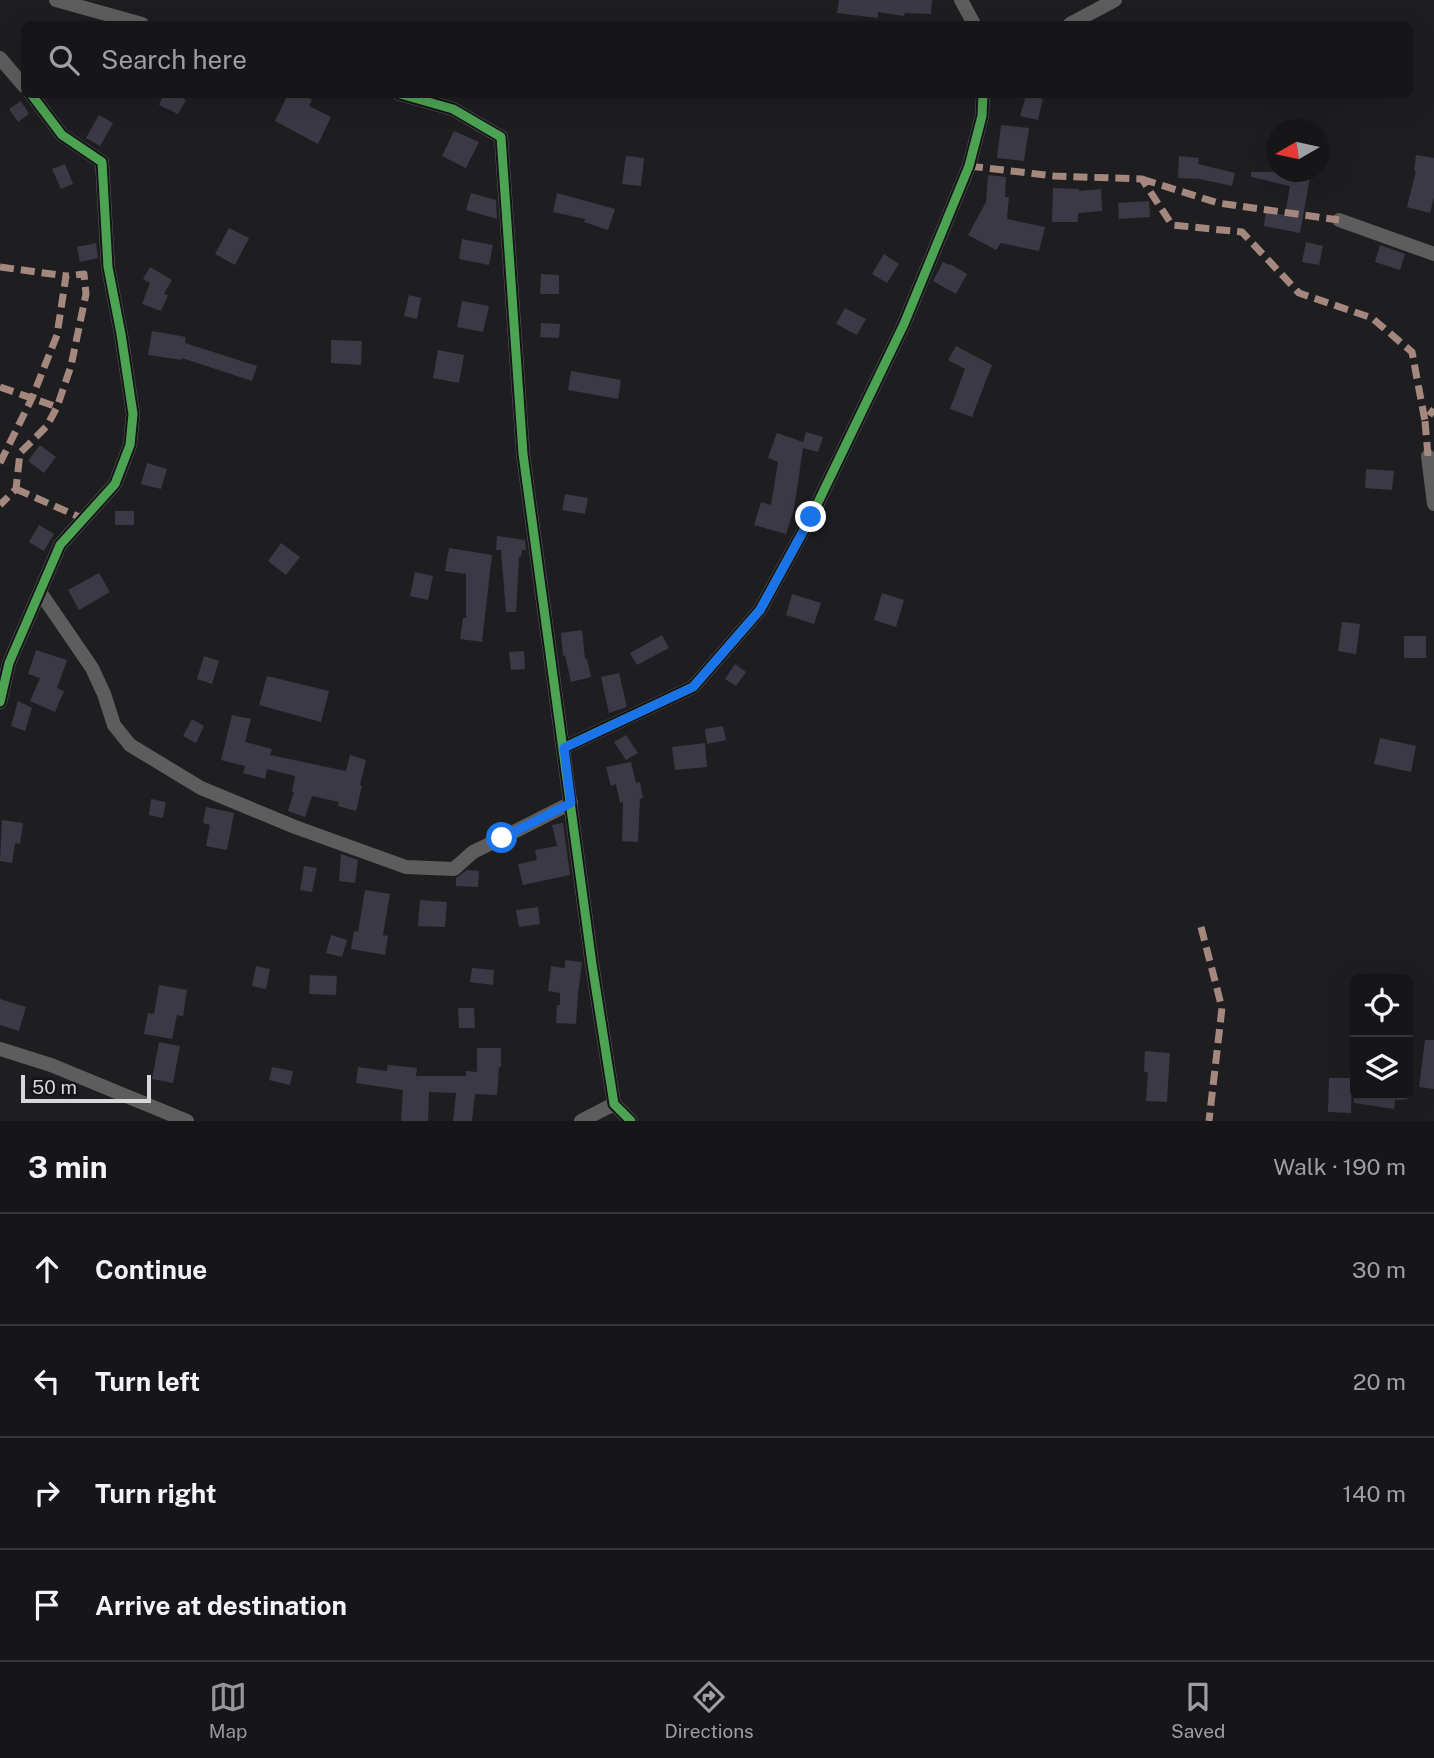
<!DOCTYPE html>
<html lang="en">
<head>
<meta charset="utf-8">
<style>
	:root { --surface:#161619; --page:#1f1f22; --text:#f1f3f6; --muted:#9e9fa2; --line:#353538; --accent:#969699 }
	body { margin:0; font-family:"Public Sans",sans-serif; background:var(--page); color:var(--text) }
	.controls { position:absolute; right:21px; bottom:21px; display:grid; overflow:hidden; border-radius:10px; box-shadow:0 7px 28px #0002 }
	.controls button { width:63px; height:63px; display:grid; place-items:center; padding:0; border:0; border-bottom:2px solid var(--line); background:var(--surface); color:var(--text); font:35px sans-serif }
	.compass { position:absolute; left:1266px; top:119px; width:63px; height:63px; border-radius:50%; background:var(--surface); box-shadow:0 7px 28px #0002; rotate:261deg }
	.scale { position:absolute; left:21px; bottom:18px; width:130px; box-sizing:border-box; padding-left:7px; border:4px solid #d7d7da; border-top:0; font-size:19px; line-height:24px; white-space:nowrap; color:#d7d7da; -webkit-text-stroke:5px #141419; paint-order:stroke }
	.stop { position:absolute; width:21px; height:21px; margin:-16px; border:5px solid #1a73e8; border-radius:50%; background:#fff }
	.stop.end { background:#1a73e8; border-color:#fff; box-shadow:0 2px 7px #0008 }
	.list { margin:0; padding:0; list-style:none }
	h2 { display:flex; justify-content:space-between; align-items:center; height:91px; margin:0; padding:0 28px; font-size:30px }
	h2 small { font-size:23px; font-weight:400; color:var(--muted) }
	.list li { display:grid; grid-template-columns:46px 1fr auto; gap:21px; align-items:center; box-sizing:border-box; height:112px; padding:0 28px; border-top:2px solid var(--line) }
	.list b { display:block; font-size:26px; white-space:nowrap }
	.list em { font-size:23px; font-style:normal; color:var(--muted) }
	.icon { flex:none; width:38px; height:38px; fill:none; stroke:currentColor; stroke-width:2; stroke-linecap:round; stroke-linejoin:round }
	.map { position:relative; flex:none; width:1434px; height:1121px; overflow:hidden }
	.search { position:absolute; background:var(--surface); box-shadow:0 7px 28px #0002; left:21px; right:21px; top:21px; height:77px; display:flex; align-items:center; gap:18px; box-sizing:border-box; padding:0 24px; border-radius:10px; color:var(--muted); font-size:26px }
	.sheet { height:539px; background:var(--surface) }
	nav { display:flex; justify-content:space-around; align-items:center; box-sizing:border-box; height:98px; border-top:2px solid var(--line); background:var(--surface); font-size:19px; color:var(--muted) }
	nav a { display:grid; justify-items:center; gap:4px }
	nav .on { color:var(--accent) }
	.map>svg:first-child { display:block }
	.building { fill:#3b3946 }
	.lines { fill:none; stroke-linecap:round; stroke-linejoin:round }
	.minor { stroke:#5d5d5d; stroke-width:14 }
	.quiet { stroke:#a5887d; stroke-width:7; stroke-dasharray:14 7; stroke-linecap:butt }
	.cycleway-casing { stroke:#141419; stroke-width:13 }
	.cycleway { stroke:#4ca352; stroke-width:9 }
	.route { stroke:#1a73e8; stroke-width:9 }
</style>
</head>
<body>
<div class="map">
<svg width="1434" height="1121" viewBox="0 0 1434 1121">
	<rect width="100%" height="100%" fill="#1e1e21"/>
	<!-- building -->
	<path class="building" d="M839 0H932L931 14 905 13 904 16 878 12V18L837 13Z
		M164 94H174L186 100 178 114 159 105Z
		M288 94H302L312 100 309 106 331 117 318 144 275 121Z
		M1026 95 1043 99 1038 120 1020 116Z
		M21 101 29 114 18 122 9 109Z
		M99 115 113 123 100 146 86 138Z
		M1001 125 1029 128 1024 161 997 158Z
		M454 131 479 142 466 168 442 156Z
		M1416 155 1434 158V197L1430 213 1407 207 1416 171H1414Z
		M626 156 644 158 641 186 622 184Z
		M1179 156 1199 158 1198 164 1235 173 1232 186 1200 179 1178 178Z
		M65 164 73 184 61 189 52 169Z
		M1251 172H1305L1304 176 1310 177 1300 233 1264 226 1266 212 1285 215 1290 186 1251 177Z
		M988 175 1006 177 1005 197H1009L1007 219 1045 227 1039 251 1001 243 996 250 968 235 986 202Z
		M1053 188 1079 189V191L1101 189 1102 211 1078 213V222H1052Z
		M471 193 496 200 497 219 466 210Z
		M557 193 615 209 608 230 584 222 585 219 553 212Z
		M1149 201 1150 217 1119 219 1118 203Z
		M229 228 249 238 235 265 215 254Z
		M462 239 493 245 489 265 459 259Z
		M1306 242 1323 246 1319 265 1302 262Z
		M96 243 98 258 80 262 77 247Z
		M1380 245 1405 254 1400 270 1375 262Z
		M884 254 899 264 887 283 872 274Z
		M943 262 949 265 950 264 967 274 956 294 933 281Z
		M150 267 172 280 164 294 168 295 161 311 142 304 150 283 143 279Z
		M541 274 559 275V294H540Z
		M409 295 421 298 417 319 404 316Z
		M462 301 489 306 483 332 457 327Z
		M845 308 866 319 857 335 836 324Z
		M541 323 560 324 559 338 540 337Z
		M152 331 186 337 185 343 257 366 252 381 182 358V360L148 355Z
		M331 340 362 341 361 365 331 363Z
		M956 346 992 365 972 417 950 409 965 369 948 360Z
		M438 350 464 355 459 383 433 378Z
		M571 371 621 380 618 399 568 390Z
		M806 432 823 437 818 452 803 448 794 509 786 534 754 525 761 502 771 505 778 462 768 458 777 433 803 442Z
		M40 445 56 457 44 473 28 461Z
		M147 463 167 469 161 489 141 484Z
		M1366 469 1394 471 1392 490 1365 488Z
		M565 494 588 498 585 514 562 510Z
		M115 511H134V525H115Z
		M39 525 54 534 44 551 29 542Z
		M497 536 525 540 526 550H522L521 557H519L516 612H506L501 550H496Z
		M281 543 300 557 286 575 268 561Z
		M449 548 492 555 482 642 460 639 463 618H466V574L445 571Z
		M415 572 433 576 428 600 410 596Z
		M99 573 110 592 79 610 68 590Z
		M882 593 904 600 896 627 874 620Z
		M792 594 821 603 814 624 786 615Z
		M1342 622 1360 624 1356 654 1338 651Z
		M582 630 585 659H587L591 677 571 682 565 655 563 656 561 633Z
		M662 635 669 648 637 665 630 653Z
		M1404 636H1426V658H1404Z
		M36 650 67 660 57 688 64 691 55 712 30 701 40 678 28 674Z
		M524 651 525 669 511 670 509 652Z
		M204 656 219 661 212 684 197 679Z
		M735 664 746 672 736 686 725 679Z
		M619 673 627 707 609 713 601 677Z
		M267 676 329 691 321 722 259 705Z
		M18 701 32 708 25 731 11 726Z
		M232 715 251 719 245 742 272 749 270 755 346 771 350 755 366 760 360 785 362 786 356 811 338 806 339 802 312 796 305 817 288 811 294 792H292L295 776 267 769 265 779 243 773 245 766 221 760Z
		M192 719 204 726 196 743 183 736Z
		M723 726 726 740 707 744 705 729Z
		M626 735 638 753 626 760 614 742Z
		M1380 738 1416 746 1411 772 1374 764Z
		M705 743 707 767 675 770 672 747Z
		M631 762 636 783 640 782 643 798 640 799 638 842 622 841 623 802 620 803 616 784 611 786 606 767Z
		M151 799 166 802 163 818 149 815Z
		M206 807 234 813 227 850 206 846 210 825 203 823Z
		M2 820 23 823 20 844 15 843 12 863 0 861Z
		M563 823 570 875 523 885 518 864 537 860 535 850 557 846 552 825Z
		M341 854 358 860 355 883 339 881Z
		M304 866 317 868 312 892 300 890Z
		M467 870 479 871 478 887 456 886V878Z
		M365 890 390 894 383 935 388 936 385 955 351 949 354 931 358 932Z
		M420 900 447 902 445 927 418 926Z
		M538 907 540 924 519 927 516 910Z
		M331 935 347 940 342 957 326 953Z
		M565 960 582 962 578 994 576 1024 556 1023 557 1005H560V993L548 991 551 966 565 968Z
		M256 966 270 969 266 989 252 986Z
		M472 968 494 970 493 985 470 982Z
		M310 975 337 976 336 995 309 994Z
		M159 985 187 990 183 1016 177 1015 172 1039 144 1034 148 1013 154 1014Z
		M0 999 26 1007 19 1031 0 1025Z
		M458 1008H474L475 1028H459Z
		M1425 1040H1434V1089L1419 1087Z
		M159 1042 180 1046 173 1083 152 1079Z
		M477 1048H501V1067H499L497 1095 475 1094 472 1121H453L456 1093 429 1092 428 1121H401L403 1090 356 1083 358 1067 387 1071 388 1065 417 1068 416 1076H466V1071L477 1072Z
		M1145 1051 1170 1053 1167 1102 1146 1101 1148 1072H1144Z
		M272 1067 293 1071 290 1085 269 1080Z
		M1329 1078H1352L1351 1113 1328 1112Z
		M1354 1095H1396L1394 1109 1354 1103Z"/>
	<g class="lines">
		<!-- minor -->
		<path class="minor" d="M56 0 142 24
			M961 0 974 24
			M1070 24 1115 0
			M0 58 24 86
			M400 94 453 109 501 137 523 454 592 964 614 1104 631 1121
			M1339 220 1434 254
			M1428 456 1434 504
			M40 592 92 668 104 694 114 725 130 745 201 788 295 827 406 867 454 869 473 852 502 838 571 803
			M0 702 9 663 60 545 115 484 130 445 133 414 121 334 108 267 102 162 62 135 31 94
			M563 748 693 687 760 610 811 517 904 324 969 166 982 116 983 94
			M0 1049 51 1065 187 1121
			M581 1121 614 1104"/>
		<!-- quiet -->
		<path class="quiet" d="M969 166 1054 176 1142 179 1172 225 1242 232 1299 293 1372 318 1412 352 1425 421
			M1142 179 1218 203 1339 220
			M0 267 66 276
			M0 387 57 407
			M1428 456 1425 421 1434 409
			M0 463 32 398 57 335 66 276 84 274 86 294 71 366 57 407 47 426 20 453 16 489 0 505
			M16 489 84 519
			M1201 927 1222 1008 1209 1121"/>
		<!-- cycleway casing -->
		<g class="cycleway-casing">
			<path id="cycleway" d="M400 94 453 109 501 137 523 454 592 964 614 1104 631 1121
				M0 702 9 663 60 545 115 484 130 445 133 414 121 334 108 267 102 162 62 135 31 94
				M563 748 693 687 760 610 811 517 904 324 969 166 982 116 983 94"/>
		</g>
		<!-- cycleway -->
		<use href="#cycleway" class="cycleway"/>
	</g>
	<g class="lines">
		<!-- route -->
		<path class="route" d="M502 838 571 803 564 748 693 687 760 610 811 517"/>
	</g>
</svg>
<div class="controls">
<button><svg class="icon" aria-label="locate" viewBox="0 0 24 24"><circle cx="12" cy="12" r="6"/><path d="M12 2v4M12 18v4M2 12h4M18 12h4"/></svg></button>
<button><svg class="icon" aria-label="layers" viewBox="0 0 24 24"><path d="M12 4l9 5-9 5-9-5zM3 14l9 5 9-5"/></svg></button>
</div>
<svg class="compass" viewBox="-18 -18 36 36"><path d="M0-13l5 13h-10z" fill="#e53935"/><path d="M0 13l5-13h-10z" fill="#9e9fa2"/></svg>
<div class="scale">50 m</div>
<div class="stop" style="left:502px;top:838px"></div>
<div class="stop end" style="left:811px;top:517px"></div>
<div class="search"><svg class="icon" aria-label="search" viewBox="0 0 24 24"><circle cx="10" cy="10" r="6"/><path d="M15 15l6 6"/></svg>Search here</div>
</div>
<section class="sheet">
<h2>3 min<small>Walk · 190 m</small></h2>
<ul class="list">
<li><svg class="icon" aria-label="ahead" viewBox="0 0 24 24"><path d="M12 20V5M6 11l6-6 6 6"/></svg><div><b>Continue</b></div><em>30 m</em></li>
<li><svg class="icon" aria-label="left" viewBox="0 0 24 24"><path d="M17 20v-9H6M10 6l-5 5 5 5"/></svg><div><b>Turn left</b></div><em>20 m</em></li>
<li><svg class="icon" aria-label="right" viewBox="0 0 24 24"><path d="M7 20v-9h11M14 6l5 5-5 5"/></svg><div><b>Turn right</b></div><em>140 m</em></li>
<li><svg class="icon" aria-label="arrive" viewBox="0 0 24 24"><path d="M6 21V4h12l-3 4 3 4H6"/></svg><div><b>Arrive at destination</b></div></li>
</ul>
</section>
<nav>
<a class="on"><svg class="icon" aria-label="map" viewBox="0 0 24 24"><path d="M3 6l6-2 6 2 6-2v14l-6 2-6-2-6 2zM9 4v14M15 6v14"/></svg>Map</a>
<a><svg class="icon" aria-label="directions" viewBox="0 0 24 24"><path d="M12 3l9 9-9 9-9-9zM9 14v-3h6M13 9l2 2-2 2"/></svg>Directions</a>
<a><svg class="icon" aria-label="saved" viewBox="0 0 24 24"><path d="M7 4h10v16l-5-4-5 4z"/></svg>Saved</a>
</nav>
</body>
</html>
